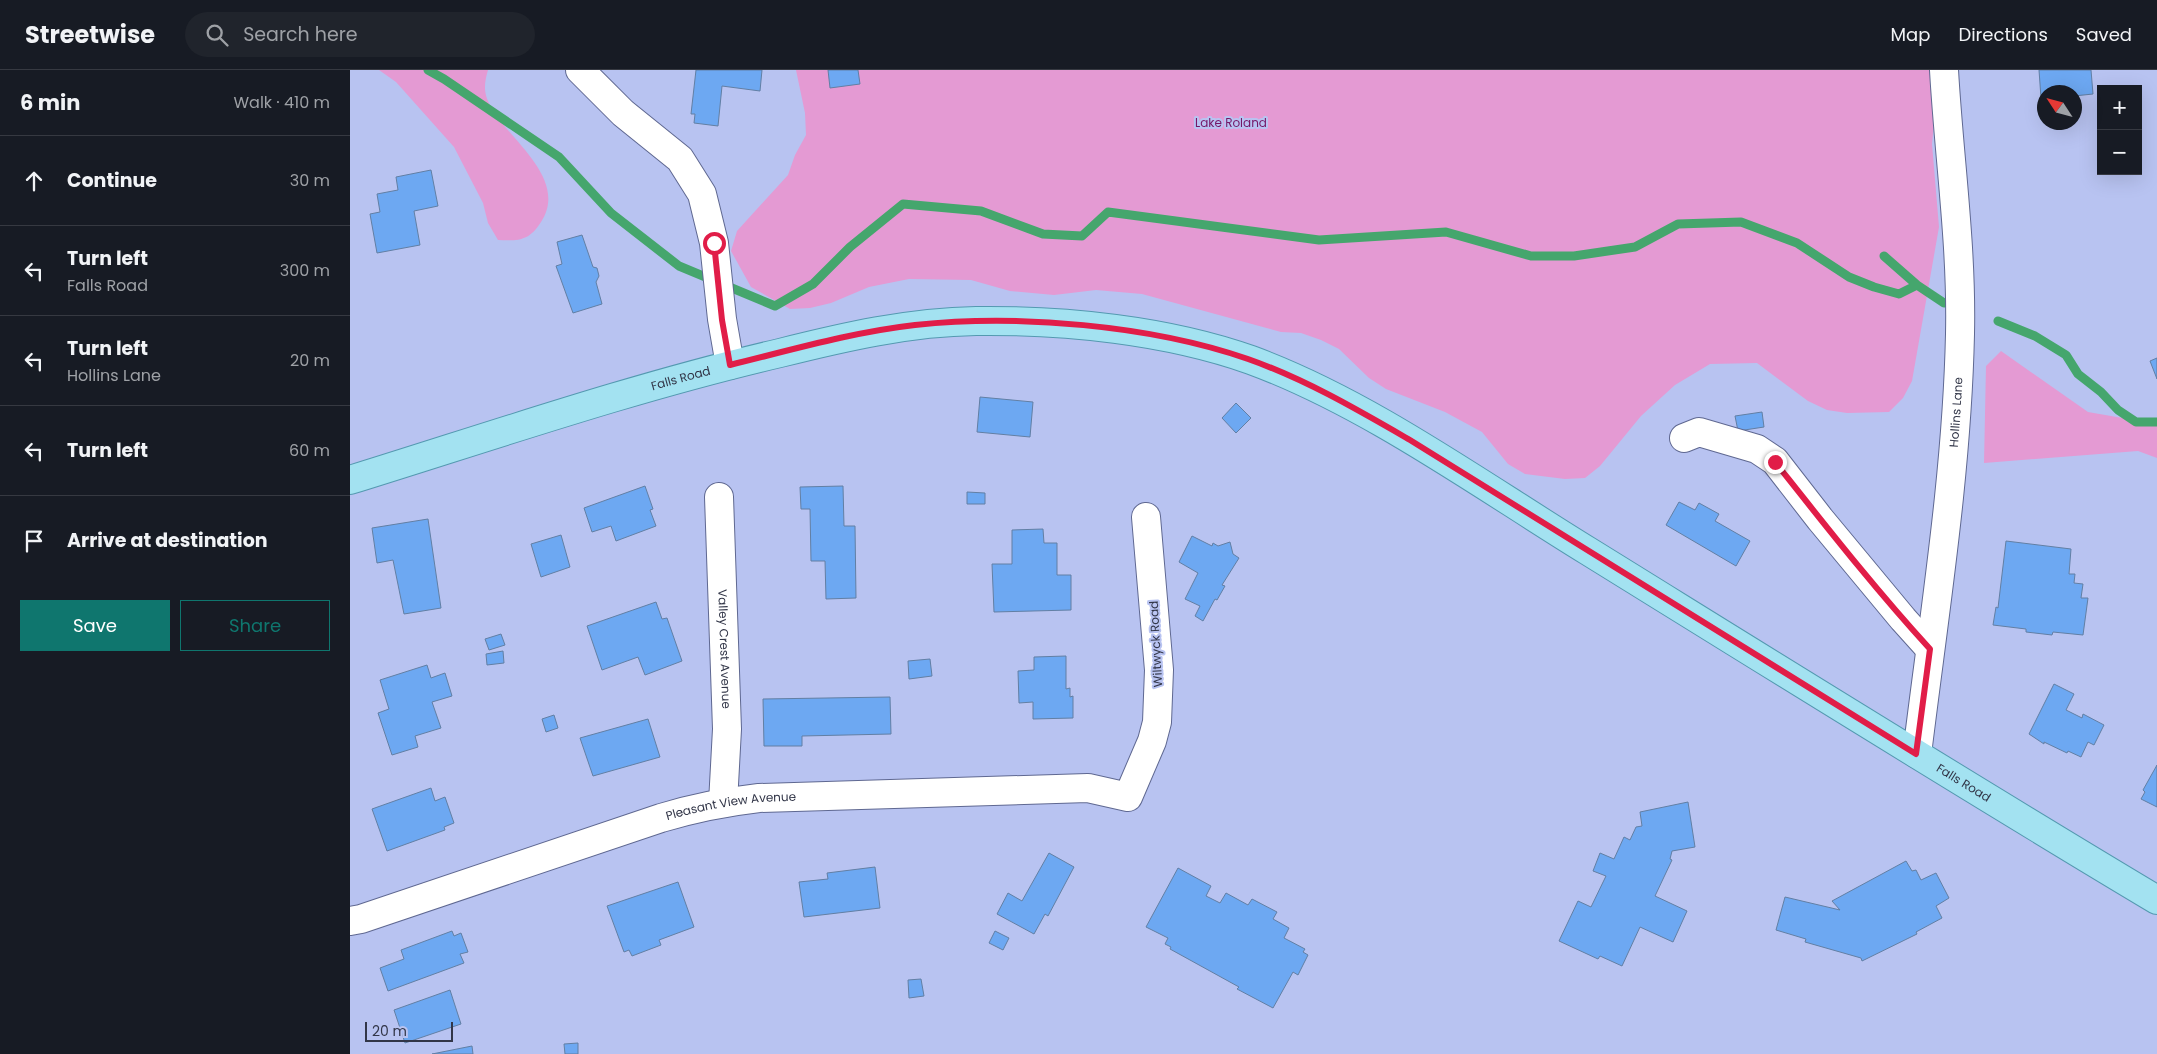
<!DOCTYPE html>
<html lang="en">
<head>
<meta charset="utf-8">
<style>
	:root { --surface:#171b24; --page:#20242c; --text:#f1f3f6; --muted:#9ea1a6; --line:#363941; --accent:#0f766e }
	body { margin:0; font-family:Poppins,sans-serif; background:var(--page); color:var(--text) }
	.controls { position:absolute; right:15px; top:15px; display:grid; overflow:hidden; border-radius:0px; box-shadow:0 5px 20px #0002 }
	.controls button { width:45px; height:45px; display:grid; place-items:center; padding:0; border:0; border-bottom:1px solid var(--line); background:var(--surface); color:var(--text); font:25px sans-serif }
	.compass { position:absolute; left:1687px; top:15px; width:45px; height:45px; border-radius:50%; background:var(--surface); box-shadow:0 5px 20px #0002; rotate:306deg }
	.scale { position:absolute; left:15px; bottom:12px; width:88px; box-sizing:border-box; padding-left:5px; border:2px solid #323648; border-top:0; font-size:14px; line-height:18px; white-space:nowrap; color:#323648; -webkit-text-stroke:4px #b8c3f1; paint-order:stroke }
	.stop { position:absolute; width:15px; height:15px; margin:-11px; border:4px solid #e11d48; border-radius:50%; background:#fff }
	.stop.end { background:#e11d48; border-color:#fff; box-shadow:0 1px 5px #0008 }
	.list { margin:0; padding:0; list-style:none }
	h2 { display:flex; justify-content:space-between; align-items:center; height:65px; margin:0; padding:0 20px; font-size:21px }
	h2 small { font-size:16px; font-weight:400; color:var(--muted) }
	.list li { display:grid; grid-template-columns:32px 1fr auto; gap:15px; align-items:center; box-sizing:border-box; height:90px; padding:0 20px; border-top:1px solid var(--line) }
	.list b { display:block; font-size:19px; white-space:nowrap }
	.list p { margin:0; font-size:16px; white-space:nowrap; color:var(--muted) }
	.list em { font-size:16px; font-style:normal; color:var(--muted) }
	.actions { display:flex; gap:10px; padding:15px 20px }
	.actions a { flex:1; padding:11px 0; border:1px solid var(--accent); border-radius:0px; text-align:center; font-size:18px; color:var(--accent) }
	.actions .main { background:var(--accent); color:#fff }
	.icon { flex:none; width:28px; height:28px; fill:none; stroke:currentColor; stroke-width:2; stroke-linecap:round; stroke-linejoin:round }
	.map { position:relative; flex:none; width:1807px; height:984px; overflow:hidden }
	header { display:flex; align-items:center; gap:30px; box-sizing:border-box; height:70px; padding:0 25px; background:var(--surface); border-bottom:1px solid var(--line) }
	header strong { font-size:24px }
	nav { display:flex; gap:28px; margin-inline-start:auto; font-size:18px }
	.search { width:350px; height:45px; background:var(--page); display:flex; align-items:center; gap:12px; box-sizing:border-box; padding:0 18px; border-radius:28px; color:var(--muted); font-size:19px }
	main { display:flex }
	aside { flex:1; background:var(--surface) }
	.map>svg:first-child { display:block }
	.green { fill:#e49ad3 }
	.lines { fill:none; stroke-linecap:round; stroke-linejoin:round }
	.stream { stroke:#45a66d; stroke-width:9 }
	.building { fill:#6da8f2; stroke:#627fa4 }
	.minor-casing { stroke:#5f6891; stroke-width:30 }
	.major-casing { stroke:#5499b0; stroke-width:30 }
	.minor { stroke:#fff; stroke-width:28 }
	.major { stroke:#a3e2f1; stroke-width:28 }
	.route { stroke:#e11d48; stroke-width:6 }
	.labels { text-anchor:middle; stroke-width:4; stroke-linejoin:round; paint-order:stroke }
	.park-label { font-size:12px; fill:#751767; stroke:#b8c3f1 }
	.street-label { font-size:12px; fill:#323648; stroke:#b8c3f1 }
</style>
</head>
<body>
<header>
<strong>Streetwise</strong>
<div class="search"><svg class="icon" aria-label="search" viewBox="0 0 24 24"><circle cx="10" cy="10" r="6"/><path d="M15 15l6 6"/></svg>Search here</div>
<nav><a>Map</a><a>Directions</a><a>Saved</a></nav>
</header>
<main>
<aside>
<h2>6 min<small>Walk · 410 m</small></h2>
<ul class="list">
<li><svg class="icon" aria-label="ahead" viewBox="0 0 24 24"><path d="M12 20V5M6 11l6-6 6 6"/></svg><div><b>Continue</b></div><em>30 m</em></li>
<li><svg class="icon" aria-label="left" viewBox="0 0 24 24"><path d="M17 20v-9H6M10 6l-5 5 5 5"/></svg><div><b>Turn left</b><p>Falls Road</p></div><em>300 m</em></li>
<li><svg class="icon" aria-label="left" viewBox="0 0 24 24"><path d="M17 20v-9H6M10 6l-5 5 5 5"/></svg><div><b>Turn left</b><p>Hollins Lane</p></div><em>20 m</em></li>
<li><svg class="icon" aria-label="left" viewBox="0 0 24 24"><path d="M17 20v-9H6M10 6l-5 5 5 5"/></svg><div><b>Turn left</b></div><em>60 m</em></li>
<li><svg class="icon" aria-label="arrive" viewBox="0 0 24 24"><path d="M6 21V4h12l-3 4 3 4H6"/></svg><div><b>Arrive at destination</b></div></li>
</ul>
<div class="actions"><a class="main">Save</a><a>Share</a></div>
</aside>
<div class="map">
<svg width="1807" height="984" viewBox="0 0 1807 984">
	<rect width="100%" height="100%" fill="#b8c3f1"/>
	<!-- green -->
	<path class="green" d="M29 0H138C134 14 133 23 141 37 159 70 219 109 191 152 179 171 169 171 148 170L138 153 133 133 104 77 46 12Z
		M446 0H1580L1584 53 1582 74 1589 157 1562 311 1553 328 1539 342 1497 343 1477 340 1458 331 1407 293 1360 294 1325 315 1291 346 1250 396 1235 408 1215 409 1175 404 1158 394 1132 362 1095 342 1036 319 1019 308 989 279 971 270 951 263 931 262 792 224 746 220 704 225 660 221 621 210 559 209 519 217 481 233 460 238 440 239 401 217 381 181 387 161 438 105 445 85 456 65 455 43Z
		M1651 281 1738 342 1807 354V388L1788 381 1634 393 1636 296Z"/>
	<g class="lines">
		<!-- stream -->
		<path class="stream" d="M78 0 94 9 209 87 261 143 329 196 425 236 463 214 500 177 553 134 631 141 693 164 732 166 758 142 969 170 1096 162 1181 186H1224L1285 177 1328 154 1391 152 1447 173 1499 207 1524 217 1549 224 1567 215
			M1534 186 1567 215 1594 233
			M1648 251 1685 266 1716 285 1728 304 1751 322 1768 340 1786 352H1807"/>
	</g>
	<!-- building -->
	<path class="building" d="M346 0H412L410 21 372 16 368 56 344 53 345 44H341Z
		M478 0H508L510 14 480 18Z
		M1689 0H1741L1743 24 1724 26V22H1694V28H1691Z
		M81 100 88 136 64 141 70 175 27 183 20 144 30 142 27 124 48 120 46 107Z
		M232 165 243 197 247 198 249 206 246 212 252 234 223 243 206 196 212 194 207 172Z
		M1807 288V309L1800 291Z
		M630 327 683 332 680 367 627 362Z
		M886 333 901 348 886 363 872 348Z
		M1412 342 1414 357 1388 361 1385 346Z
		M295 416 303 439 300 440 306 456 266 471 261 456 242 462 234 438Z
		M493 416 494 456H505L506 528 476 529 475 491H461L460 439H451L450 417Z
		M617 422 635 423V434H617Z
		M1329 432 1345 440 1349 433 1369 444 1365 451 1400 471 1386 496 1316 455Z
		M78 449 91 538 54 544 43 490 27 493 22 458Z
		M693 459 694 473H707V505H721V540L644 542 642 494H662V460Z
		M211 465 220 497 191 507 181 474Z
		M842 466 862 476 863 473 868 476 880 472 883 484 889 488 872 515 875 516 867 530 865 529 853 551 845 546 850 536 835 529 848 503 829 492Z
		M1656 471 1721 479 1719 504H1725L1724 513 1733 514 1731 528H1738L1733 565 1703 562 1702 565 1676 562V559L1643 555 1646 537 1648 538Z
		M306 532 312 549 317 548 332 591 295 605 288 587 252 600 237 556Z
		M151 564 155 575 139 580 135 569Z
		M153 581 154 593 137 595 136 584Z
		M716 586V619L720 618V627L723 626V648L683 649V632L669 633 668 601 684 600V587Z
		M580 589 582 606 559 609 558 591Z
		M77 595 81 608 95 603 102 626 82 632 91 658 65 666 68 677 42 685 28 643 39 639 30 610Z
		M1704 614 1724 624 1716 640 1732 648 1733 644 1754 655 1744 675 1738 672 1731 687 1718 681 1717 683 1694 672V674L1679 664Z
		M540 627 541 664 452 666V676H414L413 629Z
		M204 645 208 658 196 662 192 649Z
		M298 649 310 687 243 706 230 668Z
		M1807 695V737L1791 729 1795 722 1793 720Z
		M81 718 85 731 95 727 104 753 94 757 95 760 37 781 22 739Z
		M1338 732 1345 777 1322 781 1320 789 1322 790 1305 826 1337 841 1323 872 1290 857 1272 896 1250 886 1248 889 1209 871 1228 831 1241 837 1256 806 1243 801 1250 783 1264 789 1274 767 1280 770 1286 757 1292 756 1290 742Z
		M699 783 724 797 698 846 695 844 684 864 647 844 658 823 672 831Z
		M1556 791 1562 801 1566 800 1571 810 1586 803 1599 828 1586 836 1592 848 1566 862 1567 864 1512 891 1511 888 1455 872 1456 869 1426 860 1435 827 1490 840 1482 831Z
		M525 797 530 838 454 847 449 812 478 809 477 803Z
		M828 798 861 816 856 826 870 833 876 823 898 835 902 829 927 842 923 849 939 858 934 868 955 879 953 882 958 885 948 905 943 902 923 938 887 919 889 917 820 879 821 877 815 874 818 868 796 857Z
		M328 812 344 857 309 870 311 875 282 886 279 880 274 882 257 836Z
		M102 861 104 866 111 863 118 882 110 884 114 893 38 921 30 898 54 889 51 880Z
		M645 861 659 868 653 880 639 873Z
		M571 909 574 926 559 928 558 910Z
		M100 920 111 954 55 973 44 940Z
		M228 973V984H215L214 974Z
		M122 976 123 984H82Z"/>
	<g class="lines">
		<!-- minor casing -->
		<g class="minor-casing">
			<g id="minor">
				<path d="M230 0 273 43 330 89 352 124 364 173 372 249 380 295"/>
				<path d="M1334 368 1349 362 1407 379 1425 391 1470 449 1553 549 1580 579"/>
				<path id="s1" d="M369 427 377 659 373 733"/>
				<path id="s2" d="M1567 684C1584 545 1607 404 1610 264 1612 175 1599 88 1594 0"/>
				<path id="s3" d="M0 851 11 849 311 748C344 738 374 732 409 728L738 718 778 727 802 671 807 652 809 600 796 447"/>
			</g>
		</g>
		<!-- major casing -->
		<g class="major-casing">
			<g id="major">
				<path id="s4" d="M0 410C142 366 284 317 430 283 494 267 559 252 626 251 715 250 816 260 901 290 1018 333 1132 416 1238 481 1427 598 1616 716 1807 830"/>
			</g>
		</g>
		<!-- minor -->
		<use href="#minor" class="minor"/>
		<!-- major -->
		<use href="#major" class="major"/>
	</g>
	<g class="lines">
		<!-- route -->
		<path class="route" d="M364 173 372 250 380 295C441 280 503 262 565 255 668 244 800 255 898 289 955 309 1008 340 1060 370L1566 684 1580 579C1525 519 1475 455 1425 392"/>
	</g>
	<g class="labels">
		<!-- park labels -->
		<g class="park-label">
			<text x="881" y="57">Lake Roland</text>
		</g>
		<!-- street labels -->
		<g class="street-label">
			<text dy="4" stroke="none"><textPath href="#s4" startOffset="346">Falls Road</textPath></text>
			<text dy="4" stroke="none"><textPath href="#s2" startOffset="344">Hollins Lane</textPath></text>
			<text transform="translate(806 574) rotate(-93)" y="4">Wiltwyck Road</text>
			<text dy="4" stroke="none"><textPath href="#s1" startOffset="152">Valley Crest Avenue</textPath></text>
			<text dy="4" stroke="none"><textPath href="#s4" startOffset="1756">Falls Road</textPath></text>
			<text dy="4" stroke="none"><textPath href="#s3" startOffset="399">Pleasant View Avenue</textPath></text>
		</g>
	</g>
</svg>
<div class="controls">
<button>+</button>
<button>−</button>
</div>
<svg class="compass" viewBox="-18 -18 36 36"><path d="M0-13l5 13h-10z" fill="#e53935"/><path d="M0 13l5-13h-10z" fill="#9ea1a6"/></svg>
<div class="scale">20 m</div>
<div class="stop" style="left:364px;top:173px"></div>
<div class="stop end" style="left:1425px;top:392px"></div>
</div>
</main>
</body>
</html>
